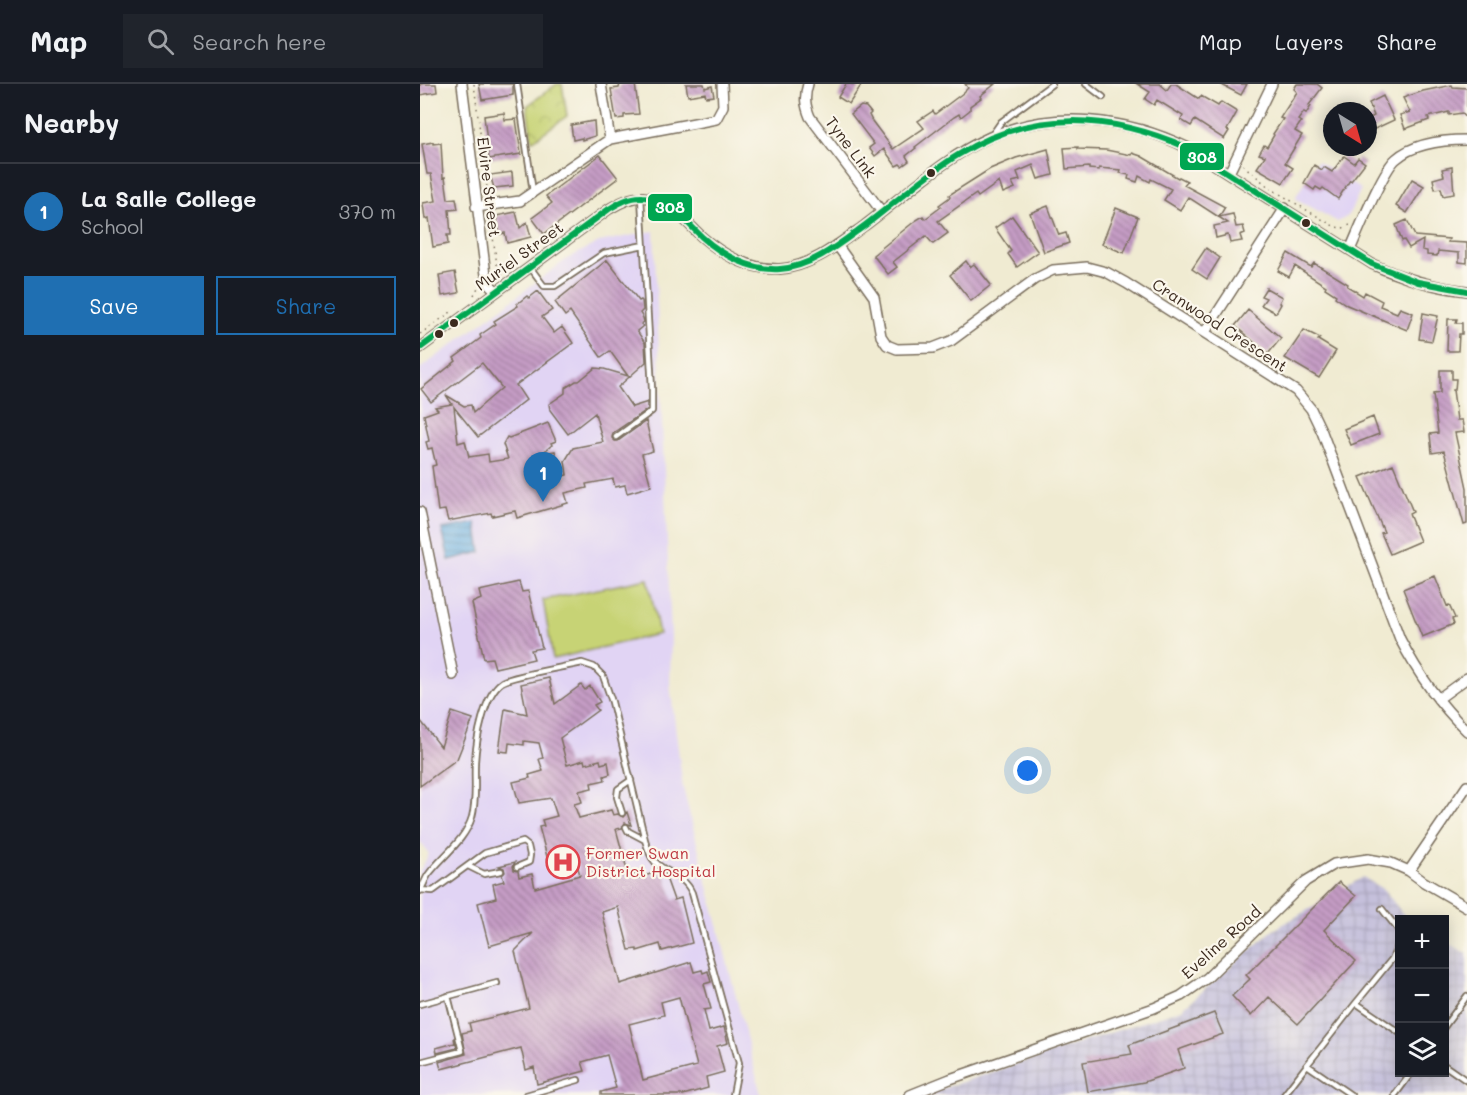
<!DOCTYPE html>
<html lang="en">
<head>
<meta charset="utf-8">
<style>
	:root { --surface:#171b24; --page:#20242c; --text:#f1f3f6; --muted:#9ea1a6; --line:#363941; --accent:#1f6fb2 }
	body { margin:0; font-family:Mali,sans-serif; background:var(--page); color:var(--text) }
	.controls { position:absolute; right:18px; bottom:18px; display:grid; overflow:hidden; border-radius:0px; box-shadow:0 3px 15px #0003 }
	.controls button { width:54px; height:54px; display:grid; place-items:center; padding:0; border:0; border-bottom:2px solid var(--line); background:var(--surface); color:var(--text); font:30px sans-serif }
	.compass { position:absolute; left:903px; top:18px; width:54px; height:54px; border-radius:50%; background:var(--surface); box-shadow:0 3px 15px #0003; rotate:143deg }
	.you { position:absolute; left:608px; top:687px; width:21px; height:21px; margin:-15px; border:4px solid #fff; border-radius:50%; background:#1a73e8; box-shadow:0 0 0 9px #1a73e833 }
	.badge { display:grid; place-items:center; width:39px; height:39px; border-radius:50%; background:var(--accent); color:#fff; font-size:20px; font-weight:700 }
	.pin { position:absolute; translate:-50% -50px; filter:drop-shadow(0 2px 3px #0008) }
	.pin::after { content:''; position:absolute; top:32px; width:21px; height:18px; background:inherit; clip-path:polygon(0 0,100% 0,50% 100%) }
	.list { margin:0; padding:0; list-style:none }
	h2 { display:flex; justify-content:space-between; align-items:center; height:78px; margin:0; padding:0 24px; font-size:26px }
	h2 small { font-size:20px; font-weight:400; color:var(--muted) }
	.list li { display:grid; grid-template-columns:39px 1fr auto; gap:18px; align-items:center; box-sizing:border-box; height:96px; padding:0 24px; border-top:2px solid var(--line) }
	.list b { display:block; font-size:22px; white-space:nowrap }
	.list p { margin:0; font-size:20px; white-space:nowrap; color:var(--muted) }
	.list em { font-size:20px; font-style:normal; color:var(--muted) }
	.actions { display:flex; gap:12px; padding:18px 24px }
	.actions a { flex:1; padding:14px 0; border:2px solid var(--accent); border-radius:0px; text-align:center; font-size:21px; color:var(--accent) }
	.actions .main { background:var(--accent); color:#fff }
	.icon { flex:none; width:33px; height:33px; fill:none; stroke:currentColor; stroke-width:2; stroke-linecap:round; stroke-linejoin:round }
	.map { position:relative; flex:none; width:1047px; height:1011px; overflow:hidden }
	header { display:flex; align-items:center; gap:36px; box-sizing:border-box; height:84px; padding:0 30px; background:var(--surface); border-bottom:2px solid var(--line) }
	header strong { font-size:28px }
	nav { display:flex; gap:33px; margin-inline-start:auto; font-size:21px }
	.search { width:420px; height:54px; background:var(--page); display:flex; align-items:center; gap:15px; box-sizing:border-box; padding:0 21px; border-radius:0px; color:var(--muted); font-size:22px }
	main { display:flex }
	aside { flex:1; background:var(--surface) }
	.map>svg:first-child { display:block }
	.built { fill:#e1d4f4 }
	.industrial { fill:url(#industrial-grid) }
	.park { fill:url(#park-crowns); stroke:#817e4a; stroke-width:1.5 }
	.pitch { fill:#c7d375; stroke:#817e4a; stroke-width:1.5 }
	.water { fill:url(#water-rules); stroke:#536c80; stroke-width:1.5 }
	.building { fill:url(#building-back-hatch); fill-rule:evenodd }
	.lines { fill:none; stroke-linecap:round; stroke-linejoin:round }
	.service-casing { stroke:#7a6e5d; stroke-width:8 }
	.minor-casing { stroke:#7a6e5d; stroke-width:12 }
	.path { stroke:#7a6e5d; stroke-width:1.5; stroke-dasharray:1.5 4.5; stroke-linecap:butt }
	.service { stroke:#fff; stroke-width:4.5 }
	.minor { stroke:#fff; stroke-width:9 }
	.bus-1-casing { stroke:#fbf7ec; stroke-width:10 }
	.bus-1 { stroke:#00a651; stroke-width:6 }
	.bus-dot { fill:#3b2a1e; stroke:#fbf7ec; stroke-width:2 }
	.labels { text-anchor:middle; stroke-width:4.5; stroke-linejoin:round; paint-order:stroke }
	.street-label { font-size:16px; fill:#3b2a1e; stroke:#fbf7ec }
	.health-label { font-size:16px; fill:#be3a42; stroke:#fbf7ec; text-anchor:start }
	.line-badge { stroke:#fbf7ec; stroke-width:2 }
	.badge-label { font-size:16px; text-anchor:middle; font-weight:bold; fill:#fff }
</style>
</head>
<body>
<header>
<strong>Map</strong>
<div class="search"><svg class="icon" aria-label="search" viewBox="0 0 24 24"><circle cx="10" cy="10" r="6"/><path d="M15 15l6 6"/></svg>Search here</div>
<nav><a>Map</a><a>Layers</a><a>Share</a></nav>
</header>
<main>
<aside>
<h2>Nearby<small></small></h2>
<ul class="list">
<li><span class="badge">1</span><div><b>La Salle College</b><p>School</p></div><em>370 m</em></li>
</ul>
<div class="actions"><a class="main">Save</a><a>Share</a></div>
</aside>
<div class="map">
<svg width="1047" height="1011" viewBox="0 0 1047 1011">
	<defs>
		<pattern id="industrial-grid" width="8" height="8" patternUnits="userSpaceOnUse" patternTransform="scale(1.5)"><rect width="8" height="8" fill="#c5c0db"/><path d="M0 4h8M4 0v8" fill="none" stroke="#aaa5bc"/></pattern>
		<pattern id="park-crowns" width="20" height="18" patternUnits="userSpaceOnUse" patternTransform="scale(1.5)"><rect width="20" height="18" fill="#c7d375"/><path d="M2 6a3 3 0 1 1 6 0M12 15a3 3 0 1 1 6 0" fill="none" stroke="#acb565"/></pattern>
		<pattern id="water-rules" width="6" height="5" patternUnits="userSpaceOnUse" patternTransform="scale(1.5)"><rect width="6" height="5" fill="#6bafe1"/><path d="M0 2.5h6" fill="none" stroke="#598fb6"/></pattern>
		<pattern id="building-back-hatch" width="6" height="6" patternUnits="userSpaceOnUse" patternTransform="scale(1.5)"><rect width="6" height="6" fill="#c59cc5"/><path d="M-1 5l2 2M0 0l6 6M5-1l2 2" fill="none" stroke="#a17f9f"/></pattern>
	</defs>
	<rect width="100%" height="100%" fill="#fbf7ec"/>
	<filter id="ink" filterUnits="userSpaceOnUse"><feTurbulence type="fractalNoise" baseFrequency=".0167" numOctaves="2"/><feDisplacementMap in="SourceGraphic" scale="12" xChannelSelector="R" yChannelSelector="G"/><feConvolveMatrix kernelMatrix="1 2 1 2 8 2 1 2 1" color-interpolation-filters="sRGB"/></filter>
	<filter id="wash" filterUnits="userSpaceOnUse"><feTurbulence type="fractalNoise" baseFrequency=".008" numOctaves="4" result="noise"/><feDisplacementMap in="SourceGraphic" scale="24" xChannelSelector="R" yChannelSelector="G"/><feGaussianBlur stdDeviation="1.35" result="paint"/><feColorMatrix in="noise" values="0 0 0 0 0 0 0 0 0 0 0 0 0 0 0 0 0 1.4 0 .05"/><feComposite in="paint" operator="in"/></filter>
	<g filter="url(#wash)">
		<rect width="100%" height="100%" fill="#f0ebd2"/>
		<!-- built -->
		<path class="built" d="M897 77 941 105 928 132 918 138 875 114Z
			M234 147 251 551 250 601 263 704 341 1011H0V787L9 770 0 757V285L147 175 179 158Z"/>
		<!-- industrial -->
		<path class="industrial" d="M943 793 964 806 987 835 980 836V988H1024L1025 858 1047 869V1011H503L762 925 852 847Z"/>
		<!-- park -->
		<path class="park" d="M137 0H142L147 32 112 57 107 22Z"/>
		<!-- pitch -->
		<path class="pitch" d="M228 495 239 550 133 575 123 516Z"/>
		<!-- water -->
		<path class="water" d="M56 439 61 468 29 476 22 445Z"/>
		<g id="blocks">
			<!-- building -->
			<path class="building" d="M0 0H16L17 8 0 11Z
				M59 0H93V11L62 16Z
				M200 0H215L219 30 204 31V34L196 35 191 5 199 4Z
				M266 0H284L285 4 292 2 294 12 286 13 285 9 268 12Z
				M426 0H442L429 20 418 13Z
				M545 0H575L560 12 561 14 550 22V26L541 33 539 30 534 33 495 63 496 64 486 72 489 77 482 82 480 80 476 82 464 65 455 72 449 64 454 60 431 30 441 22 446 23 451 29 449 31 452 37 473 65 504 44 498 37 513 27 515 30 543 9 548 4Z
				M717 0H740L747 6 751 0H756L779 15 781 12 798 22 801 18 817 28 807 46 809 47 804 55 775 36 771 42 761 36 763 32 737 16 734 21 725 15 730 8Z
				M800 0H827L821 11Z
				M877 0H897L902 4 889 21 891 22 886 30 884 28 878 36 881 38 875 47 882 51 865 79 873 84 863 99 837 84 845 72 839 70 844 61 847 63 854 51 853 50 863 35 860 34 877 8 874 5Z
				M1032 1 1033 3 1047 4V35L1042 29 1029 31V28L1008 33 1009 36 985 45 980 31 990 28 983 14 1003 7Z
				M963 12 974 36 948 48V35L954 32 949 19Z
				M84 29 85 36 96 35 101 70 69 75 64 32Z
				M174 37 175 52 162 56V54L153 56 151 41Z
				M13 58V60L21 59 23 94 25 93 28 115 36 114 38 125 29 126 31 151H27L28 160 13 163 9 134 5 135 3 119 16 117 11 90H7L2 60Z
				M658 63V65L686 66 711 71 712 69 721 72 758 94 759 93 767 97 764 101 805 123 799 133 813 130 816 143 823 142 825 149 820 151 822 157 810 159 808 151 796 154 794 142 808 139 768 113 760 126 744 116 751 105 731 95 730 98 719 92 717 98 708 95 709 91 700 89 701 86 679 84V86L669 85V83L646 85 644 64Z
				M628 65 633 91 618 95 613 81 597 88 600 96 592 98 595 104 583 109 579 98 558 113 556 110 518 137 528 149 513 160 506 152 473 178 477 183 468 190 453 171 495 137 503 132 505 135 521 123 519 121 530 113 529 111 570 85 596 74Z
				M180 71 198 94 124 150 112 134 132 119 126 112Z
				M924 72 934 79 938 74 945 79 931 97 930 96 918 115 903 104 901 106 896 103 894 106 884 99 894 81 902 86 904 83 912 88Z
				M1032 83 1034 110 1023 112 1021 104 1015 105 1013 95 1024 92 1022 85Z
				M92 88 93 102 74 104 70 91Z
				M992 95 1004 102 987 129 976 122Z
				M628 122 639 151 646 149 649 159 624 168 610 129Z
				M696 124 718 133 704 169 682 160Z
				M96 128 100 144 107 138 111 153 87 159 85 149 80 150 76 132Z
				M592 132 618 168 597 183 588 170 591 167 575 144Z
				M987 136 995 152 1029 155 1028 158 1047 159V179L1039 178V169L1018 167 1017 172 1007 171V167L1002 166 1003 156 989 164 984 156 982 157 976 141Z
				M786 164 800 174 787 195 772 185Z
				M868 169 891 183 894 179 928 200 927 202 943 212 945 208 962 217 960 222 977 229 980 224 993 229 987 246 927 221 915 213 916 211 905 204 906 202 875 182 869 193 858 187Z
				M187 176 219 217 221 216 222 217 223 226 220 229 223 234 224 238 221 240 223 242 217 247 225 259 226 278 198 303 212 323 228 318V325L193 349 192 354 195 357H198L226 337 233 367 222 370 231 402 207 409 205 401 195 403 193 395 166 400 167 404 145 409 148 419 97 434 95 427 72 432 71 429 28 437 25 426 18 427 12 382 16 381 12 364 8 365 6 358 9 357 4 331 18 326 15 323 32 320 26 311 44 322 51 321 53 329 82 304 62 279 11 318 1 305 36 277 34 274 61 254 60 251 76 240 74 237 98 222 97 220 107 212 109 214 118 207 132 226 122 233 134 249 142 243 153 259 96 301 106 316 58 353 34 323 38 359 45 357 49 373 68 370 69 378 88 375 83 360 87 353 89 354 128 339 136 357 131 359 132 361 121 370 135 367 137 374 108 385 113 400 147 391 145 377 153 364 183 358 175 329 148 350 130 326 129 320 145 309V304L156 297H159L175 284 184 285 208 292 190 267 181 273 150 228 145 232 135 218Z
				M546 177 550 183 554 180 571 201 551 217 530 191Z
				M35 188 39 209 22 212 19 191Z
				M846 204 862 213 859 219 861 220 856 229 841 221 846 214 841 212Z
				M828 226 861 254 848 270 815 242Z
				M1003 229 1018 232 1012 257 999 255Z
				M1028 235H1037L1036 239H1042V250H1039L1038 267H1027Z
				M884 246 900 254 898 256 916 267 899 294 865 274Z
				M1020 286H1032V295H1036L1035 306H1033L1037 336H1042L1044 348 1035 349 1047 404V440L1044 441 1024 367 1012 369 1010 350 1018 349 1013 310 1020 309Z
				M953 333 959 350 931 361 924 345Z
				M973 380 993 428 989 430 1000 457 970 470 961 449 964 448 940 393Z
				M1015 492 1027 522 1029 521 1035 534 1032 535 1034 540 1002 553 983 505Z
				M99 498 102 508 108 507 122 564 111 566 114 575 75 584 72 574 64 575 52 519 61 515 59 507Z
				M129 594 135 620 161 601 165 606 170 602 180 618 174 621 178 626 140 654 147 681 164 676 165 680 180 676 181 680 188 678 190 690 184 692 185 696 171 699 172 704 159 707 162 718 154 720 159 734 191 726 193 731 198 730 203 733 207 728 211 741 205 739 202 744 196 745 209 793 217 789 219 794 239 787 245 791 254 816 261 814 272 859 242 867 240 860 217 867V865L209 866 198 823 182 828 200 900 271 878 274 888 282 886 283 889 288 887 291 898 284 900 291 925 284 926 289 947 304 943 308 959 297 962 304 988 286 993 288 1004 263 1011H181V1008L196 1004 187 971 162 978 165 987 117 1000 114 983 106 986 101 964 21 985 19 978 46 970 42 949 51 947 49 939 109 924 95 867 113 849 69 862 58 819 76 814 73 800 84 797 82 791 85 788 84 784 79 782 95 778 93 782 94 786 98 787 99 793 112 790 115 804 160 791 155 773 129 780 119 743 124 742 122 736 137 732 131 714 99 719 93 698 110 694 109 691 123 687 119 675 123 674 119 659 104 657V661L89 659 88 668 79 667 85 625 107 630 101 600ZM259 913 277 982 223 996 209 940 244 931 241 918Z
				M32 628 53 635 37 675 0 702V636L21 663Z
				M919 798 936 812 904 846 936 877 878 940 849 913 831 932 812 912 830 895 826 891Z
				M794 929 803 950 758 966 764 984 724 998 668 1008 663 978 712 970 709 961Z
				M34 954 37 964 17 969 16 964 35 959Z"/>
		</g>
	</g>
	<g filter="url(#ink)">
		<use href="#blocks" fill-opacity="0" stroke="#7a6e5d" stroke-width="1.5"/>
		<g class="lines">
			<!-- service casing -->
			<g class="service-casing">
				<path id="service" d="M97 0 113 108
					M666 0 683 13
					M572 51 581 38 632 0
					M110 183 124 202H135L184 169 224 161
					M196 353 232 327V305L221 113
					M202 729 197 713 198 705 211 696
					M206 743 208 747 225 756
					M48 782 64 790 81 787
					M0 806 13 807 65 769 103 758 108 762 110 771 109 778 97 783
					M0 807C3 802 5 796 8 791 22 772 45 757 52 733 57 715 54 697 55 678 56 657 64 610 82 598 94 591 146 583 162 579L174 583 183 592 192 618 225 756C227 762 229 769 232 774 242 790 263 788 272 809L319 979 313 1011
					M962 825 980 848
					M936 919 972 875 980 857
					M0 920 77 899
					M1024 943 1047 912
					M0 978 42 967 28 912
					M887 981 936 919 980 949
					M1024 981 1047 997
					M106 1011 158 996
					M864 1011 887 981 931 1011
					M975 1011 992 988"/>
			</g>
			<!-- minor casing -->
			<g class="minor-casing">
				<path id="minor" d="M42 0 66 191 70 201 76 207
					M181 0 190 55
					M388 0C384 13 385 21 390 33L462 128
					M809 89 852 0
					M56 123 100 117 190 55 296 35 303 22 302 0
					M417 161 454 213 461 252 467 261 477 265 513 264 531 257 615 195 633 186 667 183 686 188 706 199 876 307 891 325 902 348 980 555C998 590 1019 620 1047 647
					M930 166C939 146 962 87 976 75 994 59 1024 56 1047 56
					M785 248 865 124
					M0 264 189 125C199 119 210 113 223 113 247 114 265 137 282 153 303 171 330 186 360 185 391 183 419 160 444 142 483 113 525 73 570 53 634 25 707 34 768 64L952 180C984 195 1012 203 1047 207
					M0 428 33 591
					M1018 615 1047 594
					M989 787 1047 702
					M490 1011 530 995 734 924 761 912 787 894 886 797 914 780 948 775 971 779 989 787 1004 798 1047 823"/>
			</g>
			<!-- path -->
			<path class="path" d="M54 0 68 112
				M823 81 851 105
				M855 107 915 143 923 144 930 141
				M70 132 78 188 84 191
				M54 211 59 202
				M0 250 31 228"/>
			<!-- service -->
			<use href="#service" class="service"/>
			<!-- minor -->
			<use href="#minor" class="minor"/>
			<!-- bus-1 casing -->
			<g class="bus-1-casing">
				<path id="bus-1" d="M0 264 189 125C199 119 211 112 223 113 248 114 265 137 282 153 302 171 331 187 360 185 390 183 417 162 440 145 473 121 503 92 538 71 613 24 690 30 768 64L952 180 998 198 1047 207"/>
			</g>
			<!-- bus-1 -->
			<use href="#bus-1" class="bus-1"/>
		</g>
	</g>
	<!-- icons -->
	<defs>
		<g id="hospital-ring" transform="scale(1.725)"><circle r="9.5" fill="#fbf7ec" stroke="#e0444e" stroke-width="1.5"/><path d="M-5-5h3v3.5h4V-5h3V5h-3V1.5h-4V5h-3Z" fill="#e0444e"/></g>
	</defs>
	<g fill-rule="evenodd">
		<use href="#hospital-ring" x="143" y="778"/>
	</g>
	<!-- markers -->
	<g class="bus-dot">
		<circle cx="511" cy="89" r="5"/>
		<circle cx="886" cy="139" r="5"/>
		<circle cx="34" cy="239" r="5"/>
		<circle cx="19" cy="250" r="5"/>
	</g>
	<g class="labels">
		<!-- street labels -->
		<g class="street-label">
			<text transform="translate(431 63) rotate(53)" y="6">Tyne Link</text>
			<text transform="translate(69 103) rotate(83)" y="6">Elvire Street</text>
			<text transform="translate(99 172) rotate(-36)" y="6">Muriel Street</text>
			<text transform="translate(800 241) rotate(33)" y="6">Cranwood Crescent</text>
			<text transform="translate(801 858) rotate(-42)" y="6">Eveline Road</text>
		</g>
		<!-- health labels -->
		<g class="health-label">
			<text x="166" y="775">Former Swan<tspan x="166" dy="18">District Hospital</tspan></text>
		</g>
	</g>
	<g class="line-badge">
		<rect x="759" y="58" width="46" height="29" rx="6" fill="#00a651"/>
		<rect x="227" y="109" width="46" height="29" rx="6" fill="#00a651"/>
	</g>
	<g class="badge-label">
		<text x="782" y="79">308</text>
		<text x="250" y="129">308</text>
	</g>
</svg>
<div class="controls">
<button>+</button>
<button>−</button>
<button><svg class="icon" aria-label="layers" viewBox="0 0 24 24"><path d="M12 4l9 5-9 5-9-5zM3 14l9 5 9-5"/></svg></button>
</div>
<svg class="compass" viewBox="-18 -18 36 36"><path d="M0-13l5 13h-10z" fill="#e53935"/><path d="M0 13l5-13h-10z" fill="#9ea1a6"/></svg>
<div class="you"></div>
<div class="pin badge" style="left:123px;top:418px">1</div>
</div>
</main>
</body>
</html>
